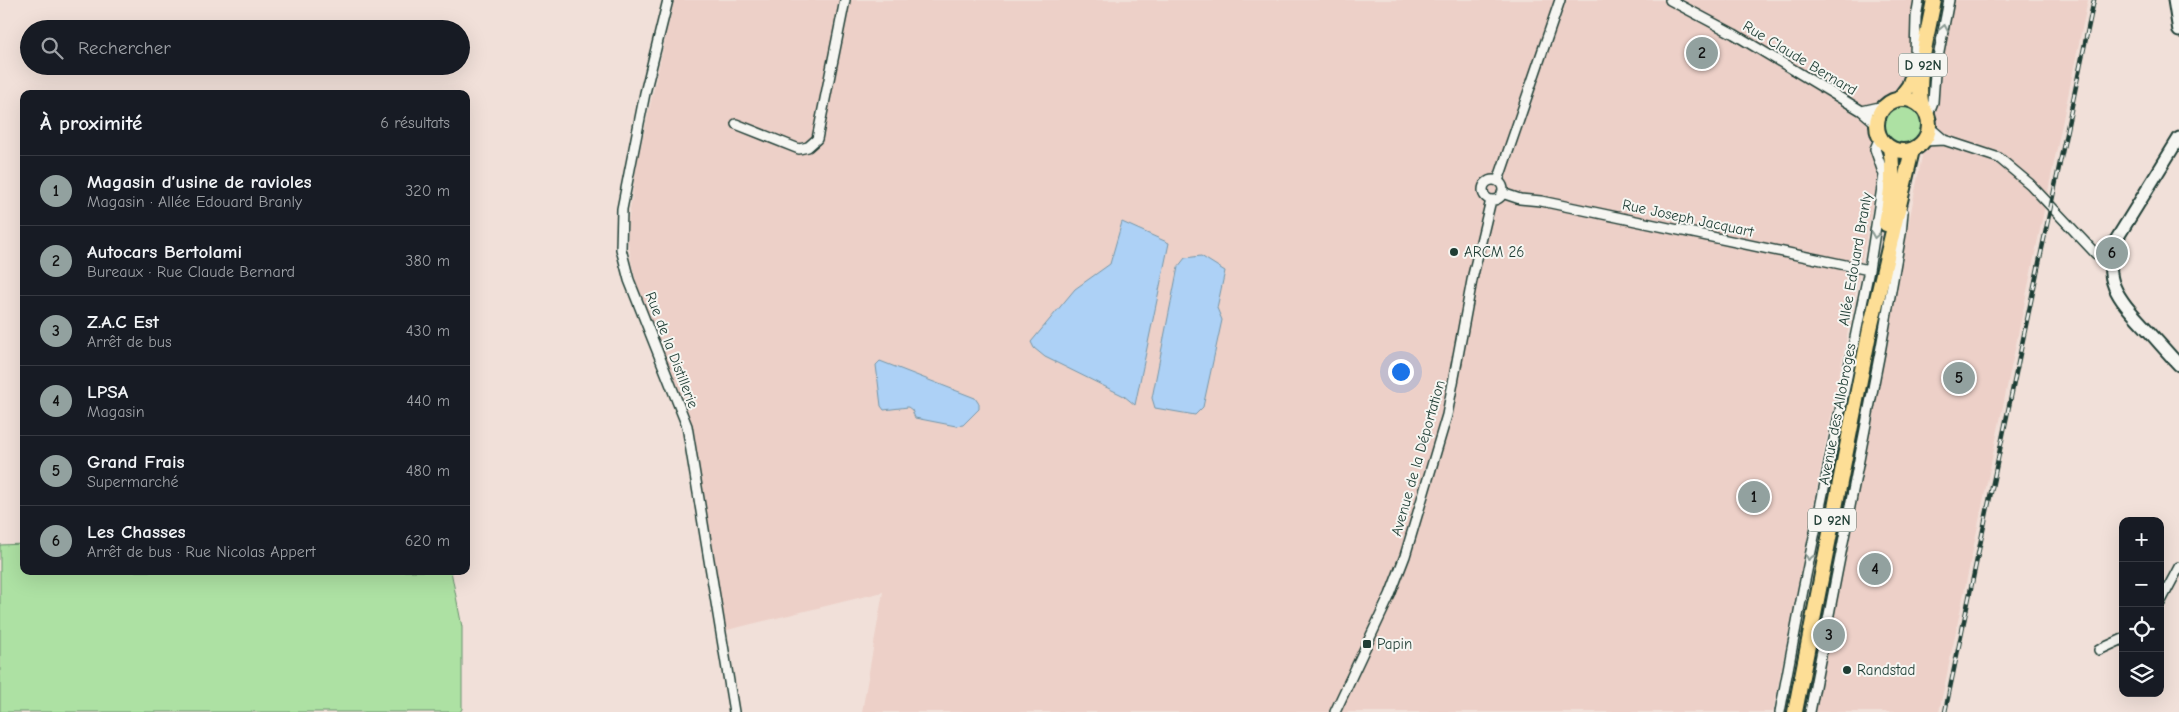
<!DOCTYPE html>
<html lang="fr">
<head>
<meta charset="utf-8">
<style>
	:root { --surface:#171b24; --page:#20242c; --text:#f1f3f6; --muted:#9ea1a6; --line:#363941; --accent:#92a19f }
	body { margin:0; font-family:"Comic Neue",sans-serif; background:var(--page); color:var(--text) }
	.controls { position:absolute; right:15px; bottom:15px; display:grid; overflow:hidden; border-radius:10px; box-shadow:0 5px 20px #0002 }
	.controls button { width:45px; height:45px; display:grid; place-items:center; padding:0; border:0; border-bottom:1px solid var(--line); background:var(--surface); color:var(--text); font:25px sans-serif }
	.you { position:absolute; left:1400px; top:371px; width:18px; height:18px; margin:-12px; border:4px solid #fff; border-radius:50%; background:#1a73e8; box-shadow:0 0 0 8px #1a73e833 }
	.badge { display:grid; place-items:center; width:32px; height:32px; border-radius:50%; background:var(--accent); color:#111; font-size:16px; font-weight:700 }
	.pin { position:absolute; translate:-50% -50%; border:2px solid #fff; box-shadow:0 1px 5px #0006 }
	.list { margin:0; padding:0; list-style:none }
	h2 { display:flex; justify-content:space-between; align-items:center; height:65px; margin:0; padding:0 20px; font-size:21px }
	h2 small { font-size:16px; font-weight:400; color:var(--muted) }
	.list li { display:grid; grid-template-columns:32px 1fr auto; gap:15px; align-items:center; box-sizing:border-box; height:70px; padding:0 20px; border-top:1px solid var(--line) }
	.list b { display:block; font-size:19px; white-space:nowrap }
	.list p { margin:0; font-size:16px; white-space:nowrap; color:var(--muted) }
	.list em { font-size:16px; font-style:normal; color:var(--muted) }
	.icon { flex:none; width:28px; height:28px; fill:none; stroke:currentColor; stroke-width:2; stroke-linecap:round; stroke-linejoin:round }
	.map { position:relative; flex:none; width:2179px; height:712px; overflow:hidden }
	.search { position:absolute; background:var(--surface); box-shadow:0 5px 20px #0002; left:20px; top:20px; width:450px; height:55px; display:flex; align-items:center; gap:12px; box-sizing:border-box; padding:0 18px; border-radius:28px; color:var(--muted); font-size:19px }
	.panel { position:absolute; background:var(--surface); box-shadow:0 5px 20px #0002; left:20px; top:90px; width:450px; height:485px; border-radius:10px }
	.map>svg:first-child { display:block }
	.built { fill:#edd0c8 }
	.green { fill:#ade1a3; stroke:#668f6c }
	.water { fill:#add1f6; stroke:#7496a8 }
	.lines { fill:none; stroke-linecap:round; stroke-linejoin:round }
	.minor-casing { stroke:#1f3d34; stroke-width:12 }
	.tertiary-casing { stroke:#1f3d34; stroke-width:15 }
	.primary-casing { stroke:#1f3d34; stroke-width:18 }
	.minor { stroke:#f6f6f2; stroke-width:9 }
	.tertiary { stroke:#f6f6f2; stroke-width:11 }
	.primary { stroke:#fdde96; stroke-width:14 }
	.rail-casing { stroke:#1f3d34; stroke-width:4.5 }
	.rail { stroke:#f6f6f2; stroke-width:2.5; stroke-dasharray:8; stroke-linecap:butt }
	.oneway { stroke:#8a9a93 }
	.poi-dot { fill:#1f3d34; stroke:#f6f6f2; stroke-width:2 }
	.labels { text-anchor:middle; stroke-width:4; stroke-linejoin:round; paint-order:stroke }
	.shield { fill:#f6f6f2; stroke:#60746d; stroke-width:1 }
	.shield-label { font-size:14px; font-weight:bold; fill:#1f3d34 }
	.street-label { font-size:15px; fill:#1f3d34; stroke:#f6f6f2 }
	.poi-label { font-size:15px; fill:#1f3d34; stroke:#f6f6f2; text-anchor:start }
</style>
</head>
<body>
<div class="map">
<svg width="2179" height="712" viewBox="0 0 2179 712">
	<rect width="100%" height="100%" fill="#f1e0d9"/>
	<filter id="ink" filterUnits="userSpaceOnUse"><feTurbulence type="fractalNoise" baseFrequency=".02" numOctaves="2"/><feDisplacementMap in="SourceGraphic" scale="10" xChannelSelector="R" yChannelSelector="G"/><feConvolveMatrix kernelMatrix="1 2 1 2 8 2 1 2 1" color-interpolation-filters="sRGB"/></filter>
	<g filter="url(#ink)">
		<!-- built -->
		<path class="built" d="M674 0H1914L1911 16 1912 62 1903 86 1885 97 1877 107 1872 123 1874 151 1880 167 1773 712H862L883 592 723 631 694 448 641 301 632 266 628 242V222L637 163Z
			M1952 0H2088L1939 712H1812L1923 151 1926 147 1941 144V130L1936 121V112L1939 69Z"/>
		<!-- green -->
		<path class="green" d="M1883 124a20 20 0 1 1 40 0a20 20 0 1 1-40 0Z
			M24 544V571H451L462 627V709L460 712H0V545Z"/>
		<!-- water -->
		<path class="water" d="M1122 222 1169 243 1135 405 1124 396 1045 357 1034 348 1031 342 1075 289 1110 264Z
			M1201 256 1225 271 1217 308 1222 320 1203 407 1195 415 1155 408 1152 398 1178 267 1185 258Z
			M880 361 975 398 979 404V409L963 425 956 426 915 418 912 410 908 407 884 410 881 406 876 365Z"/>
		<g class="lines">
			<!-- minor casing -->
			<g class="minor-casing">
				<path id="minor" d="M668 0 645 93 622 209 621 249 629 280 687 426 734 712
					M1670 0 1734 34 1862 111 1877 124
					M1917 61 1915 57 1916 17 1919 0
					M1862 111 1884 106
					M1928 115 1933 102 1935 73 1949 0
					M736 124 799 149 808 147 817 139 845 0
					M1929 127 1944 140
					M1924 141 1944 140 1999 158 2030 184 2096 254 2110 257
					M1483 190a10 10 0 1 1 20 0a10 10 0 1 1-20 0Z
					M1498 181 1560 0
					M1502 193 1520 199 1541 201 1869 270
					M2160 603 2179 567
					M2099 650 2123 639
					M1335 712 1390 595 1405 556 1447 415 1473 275 1491 200
					M1780 712 1803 590 1869 270 1884 175 1875 149 1880 137
					M1810 712 1881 347 1901 234 1903 212"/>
			</g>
			<!-- tertiary casing -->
			<g class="tertiary-casing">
				<path id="tertiary" d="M2174 0 2179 31
					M2179 138 2116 240C2101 279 2118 298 2143 325 2155 338 2167 352 2179 365"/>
			</g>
			<!-- primary casing -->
			<g class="primary-casing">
				<path id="primary" d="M1900 98 1909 86 1917 62
					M1877 125a26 26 0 1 1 52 0a26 26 0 1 1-52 0Z
					M1922 106C1915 79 1929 28 1934 0
					M1886 224C1890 199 1895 172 1890 148
					M1795 712 1870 329 1912 150"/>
			</g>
			<!-- minor -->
			<use href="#minor" class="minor"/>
			<!-- tertiary -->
			<use href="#tertiary" class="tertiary"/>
			<!-- primary -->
			<use href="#primary" class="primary"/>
			<!-- rail casing -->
			<g class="rail-casing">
				<path id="rail" d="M1945 712 2094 0"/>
			</g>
			<!-- rail -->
			<use href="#rail" class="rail"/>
		</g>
		<!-- one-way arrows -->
		<defs><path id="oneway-chevron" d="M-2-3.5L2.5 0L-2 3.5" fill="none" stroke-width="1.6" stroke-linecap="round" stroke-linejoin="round" transform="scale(1.25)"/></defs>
		<g class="oneway">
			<use href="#oneway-chevron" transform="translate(1944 28) rotate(-79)"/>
			<use href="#oneway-chevron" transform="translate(1875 235) rotate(99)"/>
			<use href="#oneway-chevron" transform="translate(1809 557) rotate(102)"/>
		</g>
	</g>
	<!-- markers -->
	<g class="poi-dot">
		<circle cx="1454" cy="252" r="5"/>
		<rect x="1362" y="639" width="10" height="10" rx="2.5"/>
		<circle cx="1847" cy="670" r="5"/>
	</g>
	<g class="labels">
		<!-- shield labels -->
		<g class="shield">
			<rect x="1899" y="53.5" width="48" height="23" rx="4"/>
			<rect x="1808" y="508.5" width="48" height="23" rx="4"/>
		</g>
		<g class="shield-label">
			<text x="1923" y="70">D 92N</text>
			<text x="1832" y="525">D 92N</text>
		</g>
		<!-- street labels -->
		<g class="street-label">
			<text transform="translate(1800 58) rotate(31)" y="5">Rue Claude Bernard</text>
			<text transform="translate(1688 218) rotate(12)" y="5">Rue Joseph Jacquart</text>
			<text transform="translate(1855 259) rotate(-80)" y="5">Allée Edouard Branly</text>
			<text transform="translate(672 350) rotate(69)" y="5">Rue de la Distillerie</text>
			<text transform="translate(1837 414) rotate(-79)" y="5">Avenue des Allobroges</text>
			<text transform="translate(1418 458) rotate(-74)" y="5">Avenue de la Déportation</text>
		</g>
		<!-- poi labels -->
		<g class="poi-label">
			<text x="1464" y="257">ARCM 26</text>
			<text x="1377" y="649">Papin</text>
			<text x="1857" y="675">Randstad</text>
		</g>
	</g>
</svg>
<div class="controls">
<button>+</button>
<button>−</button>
<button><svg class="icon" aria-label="locate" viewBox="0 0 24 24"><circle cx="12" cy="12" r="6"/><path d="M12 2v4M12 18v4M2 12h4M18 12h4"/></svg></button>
<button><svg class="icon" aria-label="layers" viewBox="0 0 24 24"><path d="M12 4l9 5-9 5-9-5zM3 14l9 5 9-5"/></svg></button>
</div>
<div class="you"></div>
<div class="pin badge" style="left:1754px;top:497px">1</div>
<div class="pin badge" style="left:1702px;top:53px">2</div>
<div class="pin badge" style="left:1829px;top:635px">3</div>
<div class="pin badge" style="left:1875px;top:569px">4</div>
<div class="pin badge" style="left:1959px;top:378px">5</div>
<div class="pin badge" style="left:2112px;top:253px">6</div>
<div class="search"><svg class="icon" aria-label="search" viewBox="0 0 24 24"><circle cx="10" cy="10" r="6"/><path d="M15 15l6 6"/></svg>Rechercher</div>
<section class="panel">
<h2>À proximité<small>6 résultats</small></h2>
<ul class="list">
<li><span class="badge">1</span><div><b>Magasin d’usine de ravioles</b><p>Magasin · Allée Edouard Branly</p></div><em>320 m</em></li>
<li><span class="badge">2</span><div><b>Autocars Bertolami</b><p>Bureaux · Rue Claude Bernard</p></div><em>380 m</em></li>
<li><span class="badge">3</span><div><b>Z.A.C Est</b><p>Arrêt de bus</p></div><em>430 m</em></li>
<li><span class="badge">4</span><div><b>LPSA</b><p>Magasin</p></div><em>440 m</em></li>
<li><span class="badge">5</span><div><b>Grand Frais</b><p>Supermarché</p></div><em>480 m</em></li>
<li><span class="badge">6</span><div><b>Les Chasses</b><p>Arrêt de bus · Rue Nicolas Appert</p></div><em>620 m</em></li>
</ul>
</section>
</div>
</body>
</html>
